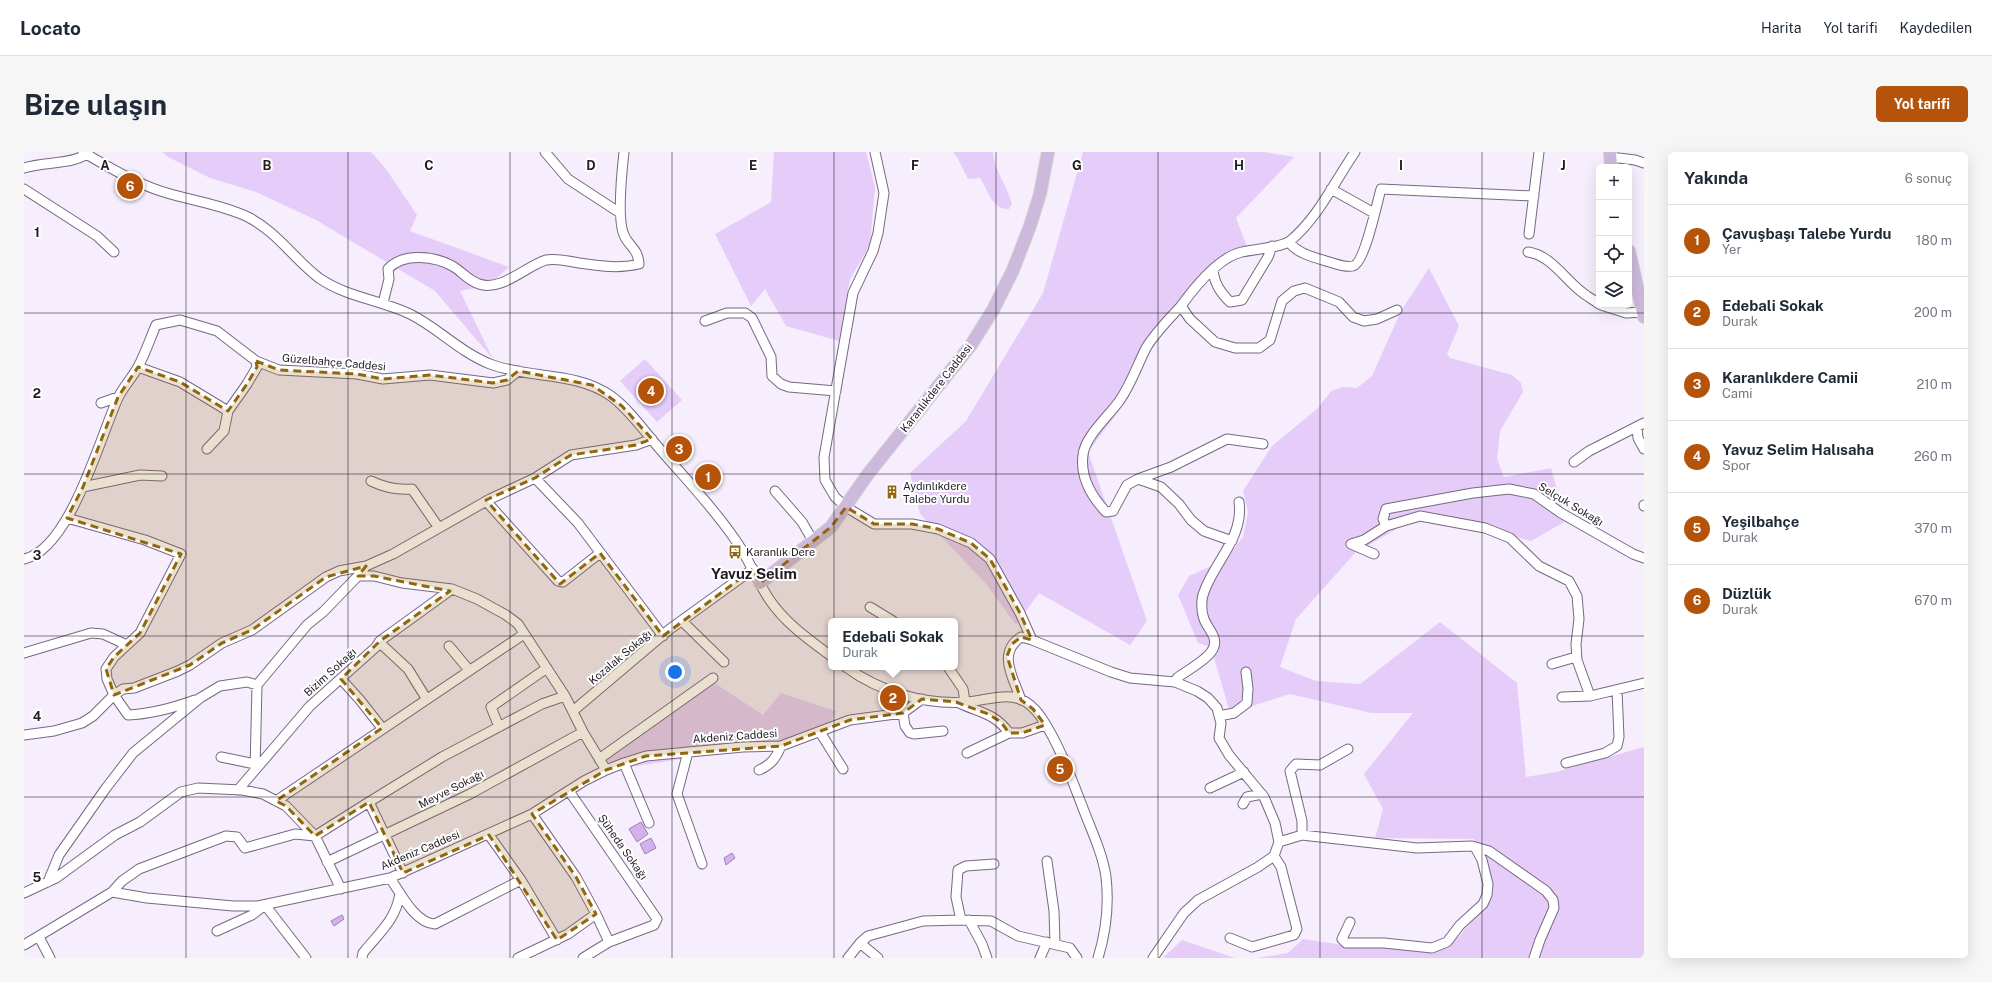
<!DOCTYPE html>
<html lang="tr">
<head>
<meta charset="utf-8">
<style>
	:root { --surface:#fff; --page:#f6f6f7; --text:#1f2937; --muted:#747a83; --line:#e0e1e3; --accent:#b45309 }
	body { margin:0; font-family:"Public Sans",sans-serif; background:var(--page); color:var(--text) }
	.controls { position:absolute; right:12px; top:12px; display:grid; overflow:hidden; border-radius:6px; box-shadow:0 4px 16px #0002 }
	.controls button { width:36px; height:36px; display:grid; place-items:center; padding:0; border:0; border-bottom:1px solid var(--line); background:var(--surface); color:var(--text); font:20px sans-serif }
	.you { position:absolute; left:651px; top:520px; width:14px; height:14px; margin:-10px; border:3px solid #fff; border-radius:50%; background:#1a73e8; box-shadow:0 0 0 6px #1a73e833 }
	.badge { display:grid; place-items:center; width:26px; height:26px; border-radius:50%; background:var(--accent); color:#fff; font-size:13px; font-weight:700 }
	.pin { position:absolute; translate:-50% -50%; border:2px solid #fff; box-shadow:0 1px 4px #0006 }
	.popup { position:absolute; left:804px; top:466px; width:130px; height:52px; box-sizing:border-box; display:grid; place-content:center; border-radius:6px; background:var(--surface); filter:drop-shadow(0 1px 3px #0005); font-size:13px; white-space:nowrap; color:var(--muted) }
	.popup b { font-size:15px; color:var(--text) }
	.popup::after { content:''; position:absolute; left:50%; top:100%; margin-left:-8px; border:8px solid transparent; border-top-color:var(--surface) }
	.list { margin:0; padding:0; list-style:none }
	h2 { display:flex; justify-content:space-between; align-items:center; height:52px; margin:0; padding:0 16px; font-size:17px }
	h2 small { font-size:13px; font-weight:400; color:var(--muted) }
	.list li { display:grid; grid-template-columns:26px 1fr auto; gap:12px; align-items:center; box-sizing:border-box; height:72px; padding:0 16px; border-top:1px solid var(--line) }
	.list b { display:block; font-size:15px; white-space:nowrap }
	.list p { margin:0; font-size:13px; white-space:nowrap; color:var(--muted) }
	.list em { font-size:13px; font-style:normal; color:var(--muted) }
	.icon { flex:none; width:22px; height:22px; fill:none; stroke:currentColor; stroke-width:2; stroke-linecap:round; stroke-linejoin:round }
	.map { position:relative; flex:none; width:1620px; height:806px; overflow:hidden; border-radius:6px }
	header { display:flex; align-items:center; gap:24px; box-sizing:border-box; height:56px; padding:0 20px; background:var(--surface); border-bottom:1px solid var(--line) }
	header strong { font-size:19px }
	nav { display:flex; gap:22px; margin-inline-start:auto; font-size:14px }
	.intro { display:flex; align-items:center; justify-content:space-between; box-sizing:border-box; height:96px; padding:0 24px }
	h1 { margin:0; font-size:28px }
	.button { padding:10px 18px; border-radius:6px; background:var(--accent); color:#fff; font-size:14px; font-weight:700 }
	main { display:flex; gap:24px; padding:0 24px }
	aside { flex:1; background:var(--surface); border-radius:6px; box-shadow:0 4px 16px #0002 }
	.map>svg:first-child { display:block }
	.green { fill:#e6cdf9 }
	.water { fill:#d3b0ee; stroke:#9d83b1 }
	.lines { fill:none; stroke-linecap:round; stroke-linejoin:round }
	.minor-casing { stroke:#766981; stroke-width:11 }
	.major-casing { stroke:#d2d1d3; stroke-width:14 }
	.minor { stroke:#fff; stroke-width:9 }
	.major { stroke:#cdb9dc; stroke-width:12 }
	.marked { fill:#91660f; fill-opacity:0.2; stroke:#91660f; stroke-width:3; stroke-dasharray:8 5; stroke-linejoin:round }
	.grid { fill:none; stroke:#201b24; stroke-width:1; stroke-opacity:0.55 }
	.labels { text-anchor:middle; stroke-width:4; stroke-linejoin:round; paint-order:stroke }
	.street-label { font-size:11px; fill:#201b24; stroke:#fff }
	.poi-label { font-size:11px; fill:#201b24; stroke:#fff; text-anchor:start }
	.district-label { font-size:15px; font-weight:bold; fill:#201b24; stroke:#fff }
	.grid-label { font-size:13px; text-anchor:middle; font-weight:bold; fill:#201b24; stroke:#fff; stroke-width:4; stroke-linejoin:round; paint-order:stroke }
</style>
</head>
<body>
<header>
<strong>Locato</strong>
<nav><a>Harita</a><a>Yol tarifi</a><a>Kaydedilen</a></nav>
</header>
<div class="intro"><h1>Bize ulaşın</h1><a class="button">Yol tarifi</a></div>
<main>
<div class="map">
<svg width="1620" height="806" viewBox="0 0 1620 806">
	<rect width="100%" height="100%" fill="#f6edfd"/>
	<!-- green -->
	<path class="green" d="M138 0H347L362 17 393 63 386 79 485 115 465 133 436 139 469 207 411 139 292 68 232 40 186 26 144 5Z
		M750 0H842L851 35 846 93 826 127 815 189 762 174 741 137 727 154 691 82 747 50Z
		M929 0H969C970 19 984 34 988 52L985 57C968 58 964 38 956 26L944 27 934 7Z
		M1059 0H1240L1270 5 1212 66 1226 102 1195 112 1136 185 1122 206 1103 248 1064 300 1123 469 1106 493 1015 441 992 473 963 433 896 362 886 321 942 269 1019 141Z
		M1405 116 1435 174 1423 202 1426 206 1488 223 1497 231 1499 240 1476 279 1473 307 1480 325 1527 316 1542 369 1507 389 1402 360 1331 401 1272 467 1256 515 1292 529 1336 532 1416 470 1493 531 1502 625 1532 620 1620 595V806H1233L1264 801 1279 787 1320 793H1406L1435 785 1464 748 1450 687 1351 686 1359 657 1340 622 1389 561H1347L1266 542 1206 561 1187 495 1174 491 1154 443 1165 424 1201 408 1219 385 1224 360 1219 339 1248 294 1294 256 1307 239 1319 235 1333 236 1348 224 1377 159Z
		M621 207 658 248 633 270 596 229Z
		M686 528 739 563 757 541 812 559 804 578 775 588 595 617 578 607Z
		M1158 788 1211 806H1139Z"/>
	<!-- water -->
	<path class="water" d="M617 670 624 682 613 690 605 677Z
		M627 686 632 696 621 702 616 692Z
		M708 701 711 706 702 713 700 706Z
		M318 763 320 767 310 774 307 769Z"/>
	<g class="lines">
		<!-- minor casing -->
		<g class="minor-casing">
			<path id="minor" d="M59 0C82 14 117 34 143 41 170 49 199 53 224 65 253 80 270 107 295 126 322 145 357 148 386 162 414 176 436 200 466 212 505 227 552 219 587 244 606 258 620 279 635 296 660 325 688 354 710 386 724 405 732 427 745 447 761 471 784 487 807 504
				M521 0 544 27 596 61
				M851 0 860 41 854 81 849 99 829 141 800 305 801 328 811 345 822 355 850 372H888L914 377 947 391 966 407 996 461 1008 488
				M1586 5 1611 8 1620 11
				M0 16C16 10 56 12 64 0
				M0 37 73 84 90 100
				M1307 37 1350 61
				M1505 82 1515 0
				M1265 90C1273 101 1288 105 1302 109 1310 111 1320 116 1329 114 1341 111 1353 50 1357 37L1510 44
				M1504 100C1527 103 1541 128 1559 141 1564 145 1570 148 1575 152
				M1189 117C1190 131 1196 140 1206 150L1218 148 1244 105 1248 94
				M359 151 365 127 364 117C379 100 412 104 430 115 438 120 445 129 455 132 477 140 502 114 522 108 532 106 545 109 555 111 576 114 595 117 615 112 614 96 605 95 600 83 593 68 598 18 600 0
				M1577 153 1602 161 1619 160
				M1157 154C1170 136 1195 105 1218 100 1230 97 1256 96 1266 89 1294 66 1311 29 1331 0
				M681 169 703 161H721L728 166 747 205 748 224 757 232 765 235 812 239
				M114 215 156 230 204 259
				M77 251 94 245
				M1613 276 1614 286 1620 297
				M183 297 200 279 204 259 223 232 233 215 232 209
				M1550 310 1565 299 1620 271
				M511 326 554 371 639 484
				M1114 327 1147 315 1203 287 1239 292
				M347 329C361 336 373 338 388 337L415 376
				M59 335 116 323 138 324
				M751 339 778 370 789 389
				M462 349 534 429 539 430 576 401
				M1620 354V353
				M43 366 121 388 157 402 116 481 90 505 82 517 83 527 90 543 104 563C128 562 149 556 171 548
				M1208 389 1180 379 1167 368 1155 352 1137 335 1114 327 1103 333 1089 359 1082 360C1068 345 1056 325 1059 303 1061 284 1085 264 1096 248 1107 232 1113 214 1122 196 1131 181 1145 167 1157 154L1166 167 1191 190 1211 196H1235L1246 188 1258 149 1270 139 1281 136 1315 150 1329 165 1340 169 1353 167 1373 158
				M1350 402 1327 392 1340 388 1362 374
				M0 407C46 398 76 285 94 246 99 235 108 226 114 215 121 202 126 187 132 173L156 168 193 179 232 209 255 218 333 222 359 227 406 223 469 231 483 228 494 219
				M338 419 342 414 369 402 466 347 511 326 547 303 612 293 628 287
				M846 455 869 469
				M658 469 700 510
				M355 490 384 517 402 546
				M425 494 445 518
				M0 501 67 481 79 482 103 493
				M1528 512 1552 505
				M822 515C856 540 901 553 942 550 960 549 979 541 996 547 1004 550 1012 558 1017 565 1037 595 1049 631 1062 664 1070 684 1079 704 1082 725 1085 751 1082 780 1074 806
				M924 515 939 537 941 550
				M317 527 336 548 358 576
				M1151 530 1153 526C1162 519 1181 509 1187 500 1197 487 1184 478 1180 467 1177 459 1177 447 1180 440 1191 409 1220 385 1215 350
				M1566 544 1553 508 1552 492 1555 467 1553 444 1545 429 1515 414 1486 386 1461 376 1396 364 1362 374 1359 367 1362 357 1449 341 1485 337 1510 342 1537 361 1609 402 1620 406
				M1538 545 1566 544 1620 531
				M997 548C989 525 973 501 997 485L1008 488 1087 520 1106 526 1151 530 1173 539 1184 546 1193 556 1197 571 1195 586 1205 603 1240 645 1251 671 1255 690 1250 704 1234 715 1174 748 1160 761 1129 806
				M935 551C956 561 971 561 985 581
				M549 559 646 477 729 417
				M879 561 881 574 886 581 890 582 919 579
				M1195 564 1210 561 1223 551 1224 537 1222 520
				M475 575 467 555 523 516
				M796 580 819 617
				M0 583 30 579 58 571 69 564 90 543 99 537 110 536 154 519 166 513 198 491 228 478 302 425 315 419 342 414
				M664 600 653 642 678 712
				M943 601 985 581H998L1021 573
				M197 605 231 612
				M575 607 689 526
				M600 611 625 671
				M1542 611 1581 601 1593 594 1595 585 1593 538
				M231 618 233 533
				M735 618C747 613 752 606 757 594
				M1186 636 1220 620
				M214 638 286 554 352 495 356 489 428 437
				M545 639 633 767 630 773 585 790 559 806
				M252 649 500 482
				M1219 652 1223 645 1238 642
				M465 683 497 728 533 788
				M1278 683V669L1266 619 1272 612 1296 613 1324 597
				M1255 690 1278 683 1393 696 1448 694 1465 699 1522 739 1529 748 1530 756 1516 788 1510 806
				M1023 709 1030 759 1031 791
				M303 710 446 642 559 580
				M379 721 345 650 418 605 518 552 541 544
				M366 726C377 742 391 771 411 772L497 728
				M24 730 35 703 82 636 109 601 176 546 196 534 223 530 233 533 283 473 299 460 334 424H350L378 431 428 437 453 447 482 463 494 472 541 544 559 580 582 618
				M88 740 98 729 115 717 202 684 213 685 221 696 271 682 291 684 345 650
				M0 741 32 726 91 683 116 670 157 640 174 636 218 638 239 642 262 654 291 684 317 737
				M572 762 585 790
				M937 768 932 745 934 718 942 714 970 712
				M945 768 958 792 963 806
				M1326 770 1318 787 1322 791H1360L1408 796 1423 790 1436 773 1459 752 1463 743 1464 732 1458 708 1451 695
				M193 779 228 763 241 753 282 806
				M15 785 26 806
				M1206 786 1228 795 1270 783 1273 777 1257 715 1250 704
				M836 791 854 806
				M0 793 88 740 123 746 209 754H234L366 726 508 662 560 629 582 618 600 611 622 604 719 595 757 594 826 568 879 561 898 547
				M338 806 339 801C355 781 372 768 376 741
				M494 806 544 782 572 762 552 725 508 662
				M824 806 836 791 844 784 899 769 937 768 967 769 994 784 1046 796 1053 806
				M1016 806 1023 790"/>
		</g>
		<!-- major casing -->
		<g class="major-casing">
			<path id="major" d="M1586 0 1587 15
				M1605 99 1620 165
				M736 431 807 375 844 322 947 193 969 158 989 118 1006 74 1016 42 1024 0"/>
		</g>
		<!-- minor -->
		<use href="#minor" class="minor"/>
		<!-- major -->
		<use href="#major" class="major"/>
	</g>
	<!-- marked area -->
	<path class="marked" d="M232 209 255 218 333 222 359 227 406 223 469 231 483 228 494 219 568 233 598 254 628 287 612 293 547 303 511 326 462 348 536 432 576 401 639 484 729 417 736 431 807 375 822 355 850 372H888L914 377 947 391 966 407 996 461 1008 488 997 485 988 492 983 504 997 548 1009 557 1021 573 998 581H985L977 570 964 562 932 550 898 547 879 561 826 568 757 594 622 604 582 618 508 662 552 725 572 762 533 788 465 683 379 721 345 650 291 684 262 654 252 649 358 576 317 527 356 489 426 439 350 424H334L342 414 302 425 228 478 198 491 166 513 90 543 82 517 90 505 116 481 157 402 43 366 59 335 94 245 114 215 156 230 204 259 223 232 233 215Z"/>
	<!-- grid -->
	<path class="grid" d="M162 0V806M324 0V806M486 0V806M648 0V806M810 0V806M972 0V806M1134 0V806M1296 0V806M1458 0V806M0 161H1620M0 322H1620M0 484H1620M0 645H1620"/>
	<!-- icons -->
	<defs>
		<g id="building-bare" transform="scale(1.08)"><path d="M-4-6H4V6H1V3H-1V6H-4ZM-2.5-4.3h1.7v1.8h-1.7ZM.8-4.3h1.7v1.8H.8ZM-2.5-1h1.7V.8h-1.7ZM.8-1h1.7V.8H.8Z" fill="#91660f" stroke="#fff" stroke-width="2.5" paint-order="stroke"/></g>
		<g id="bus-bare" transform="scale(1.08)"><path d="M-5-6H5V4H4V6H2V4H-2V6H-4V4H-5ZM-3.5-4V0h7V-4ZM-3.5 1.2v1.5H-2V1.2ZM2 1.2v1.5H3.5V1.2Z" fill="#91660f" stroke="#fff" stroke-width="2.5" paint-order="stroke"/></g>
	</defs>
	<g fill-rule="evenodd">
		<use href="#building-bare" x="868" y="340"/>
		<use href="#bus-bare" x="711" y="400"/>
	</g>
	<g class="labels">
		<!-- street labels -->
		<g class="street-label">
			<text transform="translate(310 210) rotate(5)" y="4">Güzelbahçe Caddesi</text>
			<text transform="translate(912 236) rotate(-52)" y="4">Karanlıkdere Caddesi</text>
			<text transform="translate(1547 352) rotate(31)" y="4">Selçuk Sokağı</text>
			<text transform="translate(596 505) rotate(-40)" y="4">Kozalak Sokağı</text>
			<text transform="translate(306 520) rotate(-42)" y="4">Bizim Sokağı</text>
			<text transform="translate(711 584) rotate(-4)" y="4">Akdeniz Caddesi</text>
			<text transform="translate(427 637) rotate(-27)" y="4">Meyve Sokağı</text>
			<text transform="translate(599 695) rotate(55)" y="4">Şüheda Sokağı</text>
			<text transform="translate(396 698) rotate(-23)" y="4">Akdeniz Caddesi</text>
		</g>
		<!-- poi labels -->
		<g class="poi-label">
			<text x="879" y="338">Aydınlıkdere<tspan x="879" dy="13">Talebe Yurdu</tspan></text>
			<text x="722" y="404">Karanlık Dere</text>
		</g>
		<!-- district labels -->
		<g class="district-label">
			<text x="730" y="427">Yavuz Selim</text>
		</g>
	</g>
	<g class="grid-label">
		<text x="81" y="18">A</text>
		<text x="243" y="18">B</text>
		<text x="405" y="18">C</text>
		<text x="567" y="18">D</text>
		<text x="729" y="18">E</text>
		<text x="891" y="18">F</text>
		<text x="1053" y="18">G</text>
		<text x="1215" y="18">H</text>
		<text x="1377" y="18">I</text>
		<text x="1539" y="18">J</text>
		<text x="13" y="85">1</text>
		<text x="13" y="246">2</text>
		<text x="13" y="408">3</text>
		<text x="13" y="569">4</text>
		<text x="13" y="730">5</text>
	</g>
</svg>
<div class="controls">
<button>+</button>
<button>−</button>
<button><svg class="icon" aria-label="locate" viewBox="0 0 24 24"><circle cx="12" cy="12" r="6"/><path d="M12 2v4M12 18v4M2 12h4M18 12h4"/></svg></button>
<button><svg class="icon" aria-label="layers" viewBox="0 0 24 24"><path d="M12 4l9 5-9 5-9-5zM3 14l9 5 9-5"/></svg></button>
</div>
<div class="you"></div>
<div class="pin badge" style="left:684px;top:325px">1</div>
<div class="pin badge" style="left:869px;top:546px">2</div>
<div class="popup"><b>Edebali Sokak</b>Durak</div>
<div class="pin badge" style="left:655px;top:297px">3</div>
<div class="pin badge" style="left:627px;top:239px">4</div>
<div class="pin badge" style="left:1036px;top:617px">5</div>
<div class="pin badge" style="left:106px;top:34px">6</div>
</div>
<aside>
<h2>Yakında<small>6 sonuç</small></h2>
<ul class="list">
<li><span class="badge">1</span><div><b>Çavuşbaşı Talebe Yurdu</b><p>Yer</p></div><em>180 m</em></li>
<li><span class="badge">2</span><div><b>Edebali Sokak</b><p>Durak</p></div><em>200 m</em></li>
<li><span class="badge">3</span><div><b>Karanlıkdere Camii</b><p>Cami</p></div><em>210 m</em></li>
<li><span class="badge">4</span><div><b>Yavuz Selim Halısaha</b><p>Spor</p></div><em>260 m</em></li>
<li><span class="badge">5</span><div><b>Yeşilbahçe</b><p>Durak</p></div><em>370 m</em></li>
<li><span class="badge">6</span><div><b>Düzlük</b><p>Durak</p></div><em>670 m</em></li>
</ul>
</aside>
</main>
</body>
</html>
